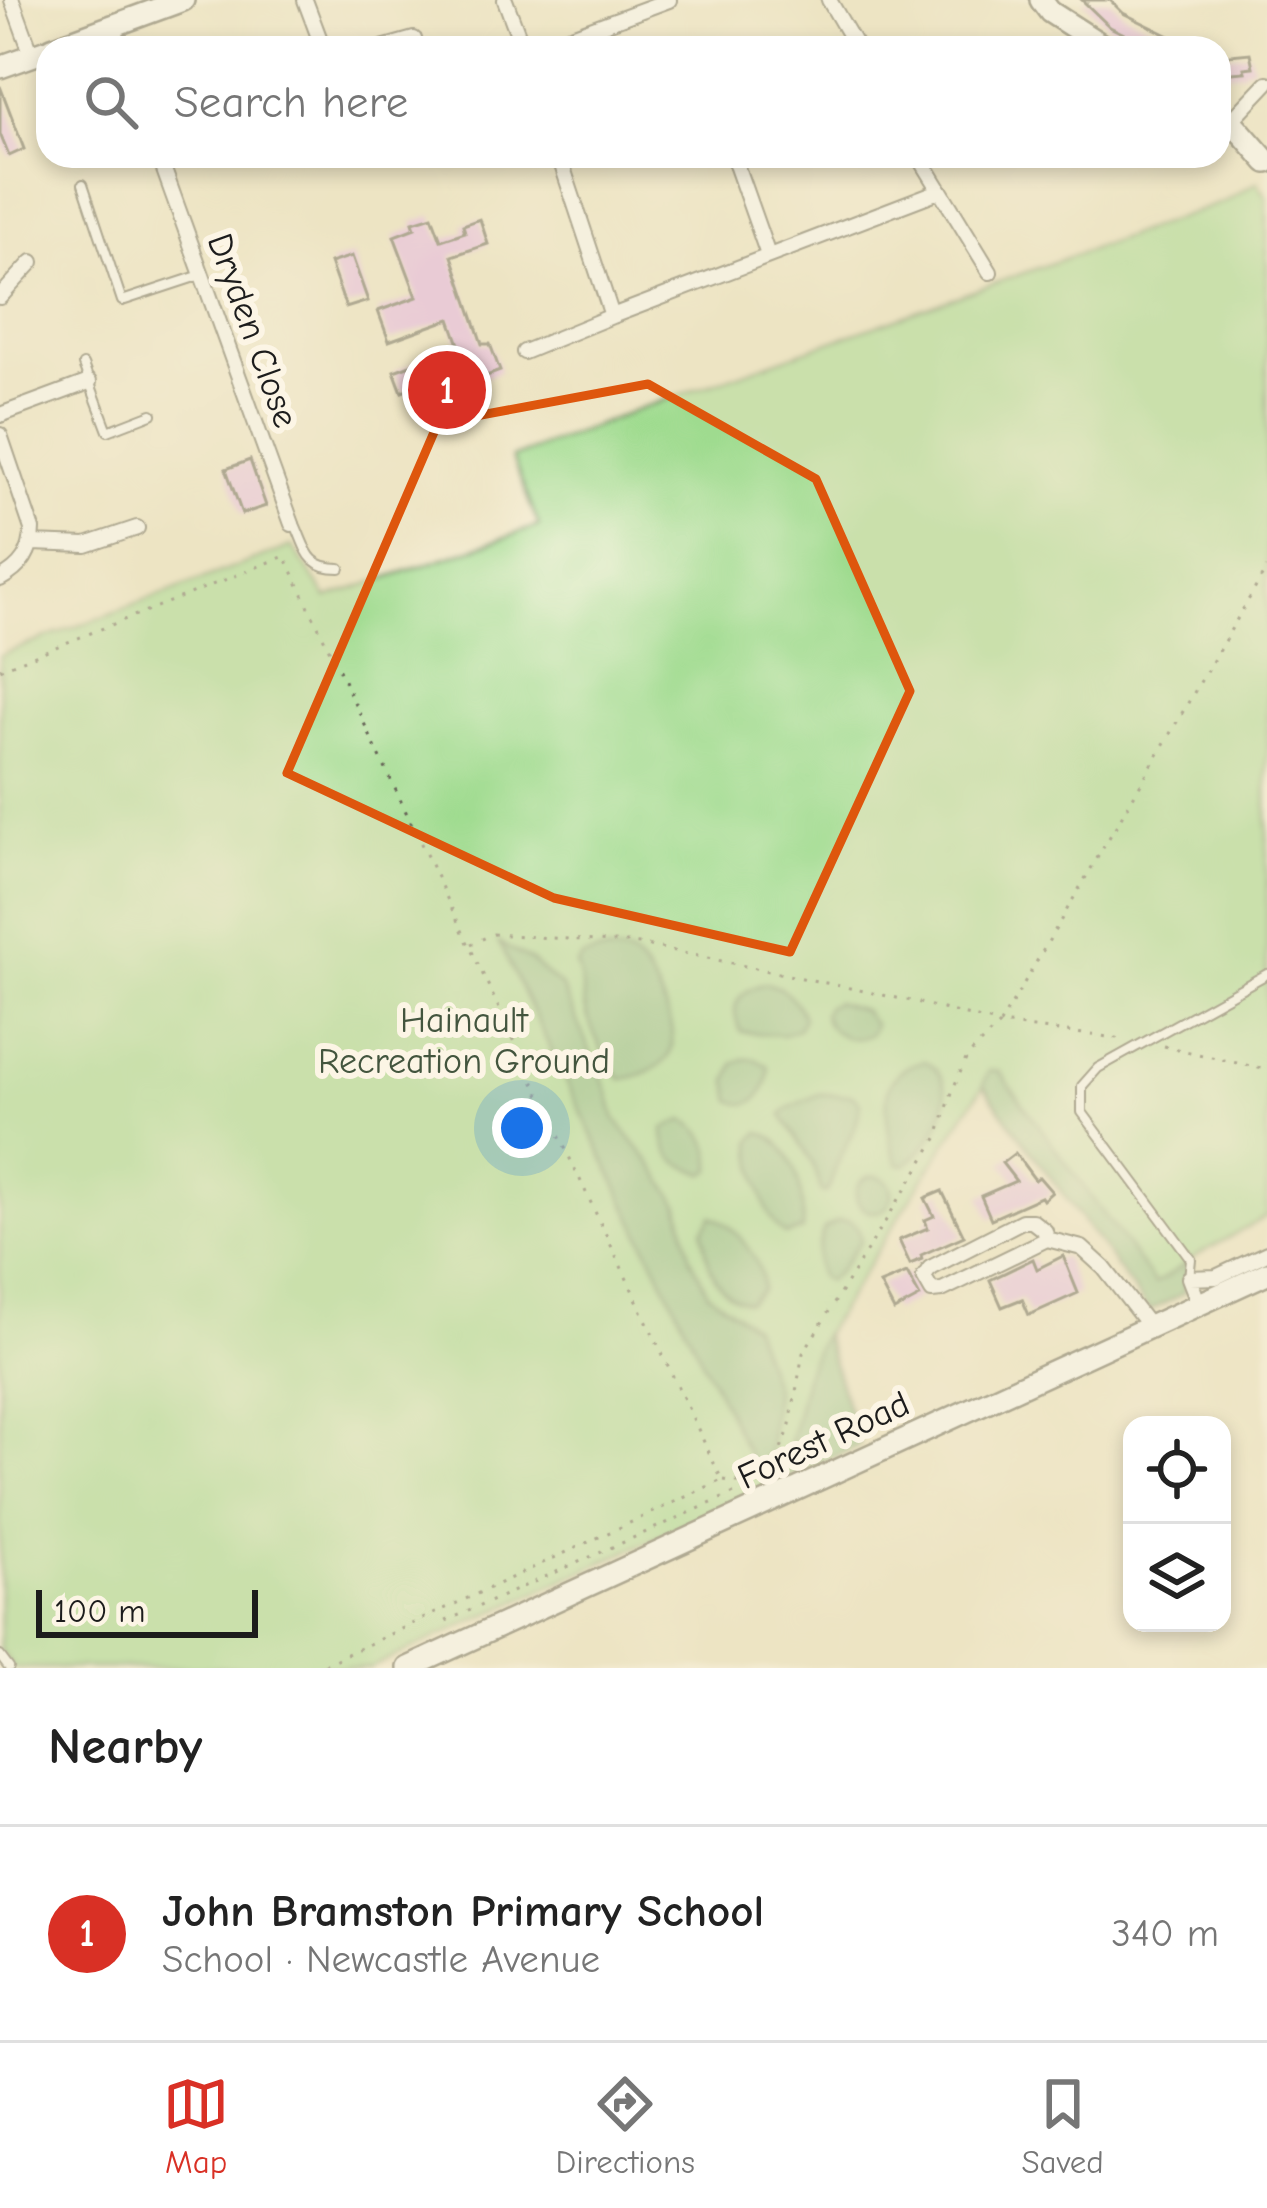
<!DOCTYPE html>
<html lang="en">
<head>
<meta charset="utf-8">
<style>
	:root { --surface:#fff; --page:#f6f6f6; --text:#222; --muted:#767676; --line:#e0e0e0; --accent:#d93025 }
	body { margin:0; font-family:"Comic Neue",sans-serif; background:var(--page); color:var(--text) }
	.controls { position:absolute; right:36px; bottom:36px; display:grid; overflow:hidden; border-radius:24px; box-shadow:0 6px 18px #0003 }
	.controls button { width:108px; height:108px; display:grid; place-items:center; padding:0; border:0; border-bottom:3px solid var(--line); background:var(--surface); color:var(--text); font:60px sans-serif }
	.scale { position:absolute; left:36px; bottom:30px; width:222px; box-sizing:border-box; padding-left:12px; border:6px solid #1c1c1c; border-top:0; font-size:33px; line-height:42px; white-space:nowrap; color:#1c1c1c; -webkit-text-stroke:9px #fcf5e5; paint-order:stroke }
	.you { position:absolute; left:522px; top:1128px; width:42px; height:42px; margin:-30px; border:9px solid #fff; border-radius:50%; background:#1a73e8; box-shadow:0 0 0 18px #1a73e833 }
	.badge { display:grid; place-items:center; width:78px; height:78px; border-radius:50%; background:var(--accent); color:#fff; font-size:39px; font-weight:700 }
	.pin { position:absolute; translate:-50% -50%; border:6px solid #fff; box-shadow:0 3px 12px #0006 }
	.list { margin:0; padding:0; list-style:none }
	h2 { display:flex; justify-content:space-between; align-items:center; height:156px; margin:0; padding:0 48px; font-size:51px }
	h2 small { font-size:39px; font-weight:400; color:var(--muted) }
	.list li { display:grid; grid-template-columns:78px 1fr auto; gap:36px; align-items:center; box-sizing:border-box; height:216px; padding:0 48px; border-top:3px solid var(--line) }
	.list b { display:block; font-size:45px; white-space:nowrap }
	.list p { margin:0; font-size:39px; white-space:nowrap; color:var(--muted) }
	.list em { font-size:39px; font-style:normal; color:var(--muted) }
	.icon { flex:none; width:66px; height:66px; fill:none; stroke:currentColor; stroke-width:2; stroke-linecap:round; stroke-linejoin:round }
	.map { position:relative; flex:none; width:1267px; height:1668px; overflow:hidden }
	.search { position:absolute; background:var(--surface); box-shadow:0 6px 18px #0003; left:36px; right:36px; top:36px; height:132px; display:flex; align-items:center; gap:30px; box-sizing:border-box; padding:0 42px; border-radius:36px; color:var(--muted); font-size:45px }
	.sheet { height:372px; background:var(--surface) }
	nav { display:flex; justify-content:space-around; align-items:center; box-sizing:border-box; height:168px; border-top:3px solid var(--line); background:var(--surface); font-size:33px; color:var(--muted) }
	nav a { display:grid; justify-items:center; gap:6px }
	nav .on { color:var(--accent) }
	.map>svg:first-child { display:block }
	.green { fill:#9fdb8f; stroke:#5e7c56; stroke-width:3 }
	.forest { fill:#7fbb7a; stroke:#4e6c4b; stroke-width:3 }
	.building { fill:#e5adec }
	.lines { fill:none; stroke-linecap:round; stroke-linejoin:round }
	.lane-casing { stroke:#656256; stroke-width:12 }
	.street-casing { stroke:#656256; stroke-width:18 }
	.secondary-casing { stroke:#656256; stroke-width:26 }
	.path { stroke:#656256; stroke-width:3; stroke-dasharray:3 9; stroke-linecap:butt }
	.lane { stroke:#fff; stroke-width:8 }
	.street { stroke:#fff; stroke-width:14 }
	.secondary { stroke:#fff; stroke-width:21 }
	.marked { fill:none; stroke:#de560d; stroke-width:9; stroke-linejoin:round }
	.labels { text-anchor:middle; stroke-width:12; stroke-linejoin:round; paint-order:stroke }
	.street-label { font-size:36px; fill:#1c1c1c; stroke:#fcf5e5 }
	.park-label { font-size:36px; fill:#43553e; stroke:#fcf5e5 }
</style>
</head>
<body>
<div class="map">
<svg width="1267" height="1668" viewBox="0 0 1267 1668">
	<rect width="100%" height="100%" fill="#fcf5e5"/>
	<filter id="ink" filterUnits="userSpaceOnUse"><feTurbulence type="fractalNoise" baseFrequency=".00833" numOctaves="2"/><feDisplacementMap in="SourceGraphic" scale="24" xChannelSelector="R" yChannelSelector="G"/><feConvolveMatrix kernelMatrix="1 2 1 2 8 2 1 2 1" color-interpolation-filters="sRGB"/></filter>
	<filter id="wash" filterUnits="userSpaceOnUse"><feTurbulence type="fractalNoise" baseFrequency=".004" numOctaves="4" result="noise"/><feDisplacementMap in="SourceGraphic" scale="48" xChannelSelector="R" yChannelSelector="G"/><feGaussianBlur stdDeviation="2.7" result="paint"/><feColorMatrix in="noise" values="0 0 0 0 0 0 0 0 0 0 0 0 0 0 0 0 0 1.4 0 .05"/><feComposite in="paint" operator="in"/></filter>
	<g filter="url(#wash)">
		<rect width="100%" height="100%" fill="#ede4c3"/>
		<!-- green -->
		<path class="green" d="M1257 182 1267 197V1216L1191 1259C1188 1295 1180 1295 1149 1311L983 1086 824 1334 860 1445 370 1668H13L0 1650V655L292 546 327 598 539 526 512 458 634 411 1224 202Z"/>
		<!-- forest -->
		<path class="forest" d="M499 943 530 960 562 988 609 1093 616 1120 654 1167 680 1206 690 1256 708 1293 753 1326 774 1388 769 1456 756 1471Z
			M598 953C611 953 625 951 635 959 654 974 680 1030 670 1054 664 1068 635 1078 621 1079 607 1061 594 1037 587 1015 582 998 584 982 576 965L583 957Z
			M766 983C787 989 794 997 803 1017L799 1028 783 1035 741 1032C727 1004 739 991 766 983Z
			M835 1002 863 1010 874 1025 870 1034C851 1044 829 1035 823 1014L826 1007Z
			M744 1059H755L768 1066C771 1087 754 1114 732 1100L728 1080 735 1063Z
			M925 1061C968 1086 935 1144 905 1165L898 1163C889 1145 882 1100 891 1082 898 1070 912 1063 925 1061Z
			M989 1071H999L1155 1284 1185 1264 1184 1293 1149 1311 983 1085Z
			M819 1094 852 1095 860 1102C859 1126 849 1140 838 1162 834 1171 832 1182 827 1192H822L812 1163 782 1115 789 1108Z
			M683 1120C704 1127 713 1148 712 1170L706 1174C680 1165 664 1159 664 1129Z
			M760 1132C796 1142 805 1198 802 1230L786 1235C764 1222 754 1167 752 1141Z
			M856 1194a18 18 0 1 1 36 0a18 18 0 1 1-36 0Z
			M712 1216C736 1226 765 1264 762 1290L748 1302C714 1296 706 1261 703 1230Z
			M838 1221H850L858 1229 861 1240 838 1272 827 1281 821 1278C813 1262 818 1245 824 1229Z
			M823 1334 860 1445 765 1488 787 1456 807 1369Z"/>
		<g id="blocks">
			<!-- building -->
			<path class="building" d="M1082 0H1110L1123 13 1194 48H1153L1110 27Z
				M1250 53 1253 67 1244 68 1245 72 1219 74V56Z
				M0 86 24 149 9 156 0 134Z
				M432 216 441 240 465 232 463 225 480 219 488 244 452 256 482 344H490L500 371 476 380 471 367 402 392 394 371 460 347 450 319 389 341 378 311 417 297 394 236 415 228 413 222Z
				M352 256 368 301 346 308 330 263Z
				M250 460 266 506 242 514 226 469Z
				M1015 1153 1035 1180 1039 1177 1052 1192 1043 1200 1041 1197 991 1219 981 1196 1016 1181 1002 1163Z
				M942 1191 964 1236 921 1255 922 1259 910 1264 899 1240 928 1228 925 1220 934 1216 925 1198Z
				M1063 1256 1078 1293 1029 1315 1022 1299 1002 1307 990 1280 1033 1259 1037 1269Z
				M907 1273 920 1297 894 1311 880 1284Z"/>
		</g>
	</g>
	<g filter="url(#ink)">
		<use href="#blocks" fill-opacity="0" stroke="#656256" stroke-width="3"/>
		<g class="lines">
			<!-- lane casing -->
			<g class="lane-casing">
				<path id="lane" d="M83 184 122 301 201 275
					M83 365 108 431 152 414
					M295 524C307 550 307 568 340 568
					M1189 1278 1191 1259 1082 1112V1086L1098 1068 1267 974
					M0 1656 9 1668"/>
			</g>
			<!-- street casing -->
			<g class="street-casing">
				<path id="street" d="M12 0 32 55
					M305 0 323 48
					M505 0 523 48
					M829 0 857 48
					M113 26 121 48
					M382 48 414 39
					M539 48 669 0
					M1231 121 1267 83
					M159 156 292 524
					M559 156 612 316
					M733 156 768 255
					M919 156 990 272
					M0 297 32 262
					M524 352 612 316 939 191
					M0 415 89 382
					M0 435 32 529C32 553 21 568 0 579
					M32 543 86 545 137 528
					M1047 1239 1045 1231 1032 1221H1022L930 1268 924 1277 932 1291 942 1290 1047 1239 1082 1248 1104 1268 1149 1326
					M1199 1304 1189 1278 1216 1277 1267 1253"/>
			</g>
			<!-- secondary casing -->
			<g class="secondary-casing">
				<path id="secondary" d="M1041 0 1050 12 1106 48
					M52 48 183 0
					M0 67 48 50
					M1219 113 1231 121 1267 162
					M408 1668 1267 1273"/>
			</g>
			<!-- path -->
			<path class="path" d="M0 669 285 556 722 1480 317 1668
				M471 944 493 934 641 944 916 1002 1000 1024 1267 568
				M1164 1046 1267 1070
				M724 1480 750 1484
				M446 1621 752 1485 770 1473 789 1430 803 1353 938 1137 953 1089 967 1057 1000 1024 1125 1039"/>
			<!-- lane -->
			<use href="#lane" class="lane"/>
			<!-- street -->
			<use href="#street" class="street"/>
			<!-- secondary -->
			<use href="#secondary" class="secondary"/>
		</g>
	</g>
	<!-- marked area -->
	<path d="M0 0H1267V1668H0ZM648 384 816 479 910 691 790 952 554 898 287 773 438 423Z" fill="#ede4c3" fill-opacity=".55" fill-rule="evenodd"/>
	<path class="marked" d="M648 384 816 479 910 691 790 952 554 898 287 773 438 423Z"/>
	<g class="labels">
		<!-- street labels -->
		<g class="street-label">
			<text transform="translate(254 330) rotate(70)" y="13">Dryden Close</text>
			<text transform="translate(823 1439) rotate(-25)" y="13">Forest Road</text>
		</g>
		<!-- park labels -->
		<g class="park-label">
			<text x="464" y="1032">Hainault<tspan x="464" dy="41">Recreation Ground</tspan></text>
		</g>
	</g>
</svg>
<div class="controls">
<button><svg class="icon" aria-label="locate" viewBox="0 0 24 24"><circle cx="12" cy="12" r="6"/><path d="M12 2v4M12 18v4M2 12h4M18 12h4"/></svg></button>
<button><svg class="icon" aria-label="layers" viewBox="0 0 24 24"><path d="M12 4l9 5-9 5-9-5zM3 14l9 5 9-5"/></svg></button>
</div>
<div class="scale">100 m</div>
<div class="you"></div>
<div class="pin badge" style="left:447px;top:390px">1</div>
<div class="search"><svg class="icon" aria-label="search" viewBox="0 0 24 24"><circle cx="10" cy="10" r="6"/><path d="M15 15l6 6"/></svg>Search here</div>
</div>
<section class="sheet">
<h2>Nearby<small></small></h2>
<ul class="list">
<li><span class="badge">1</span><div><b>John Bramston Primary School</b><p>School · Newcastle Avenue</p></div><em>340 m</em></li>
</ul>
</section>
<nav>
<a class="on"><svg class="icon" aria-label="map" viewBox="0 0 24 24"><path d="M3 6l6-2 6 2 6-2v14l-6 2-6-2-6 2zM9 4v14M15 6v14"/></svg>Map</a>
<a><svg class="icon" aria-label="directions" viewBox="0 0 24 24"><path d="M12 3l9 9-9 9-9-9zM9 14v-3h6M13 9l2 2-2 2"/></svg>Directions</a>
<a><svg class="icon" aria-label="saved" viewBox="0 0 24 24"><path d="M7 4h10v16l-5-4-5 4z"/></svg>Saved</a>
</nav>
</body>
</html>
